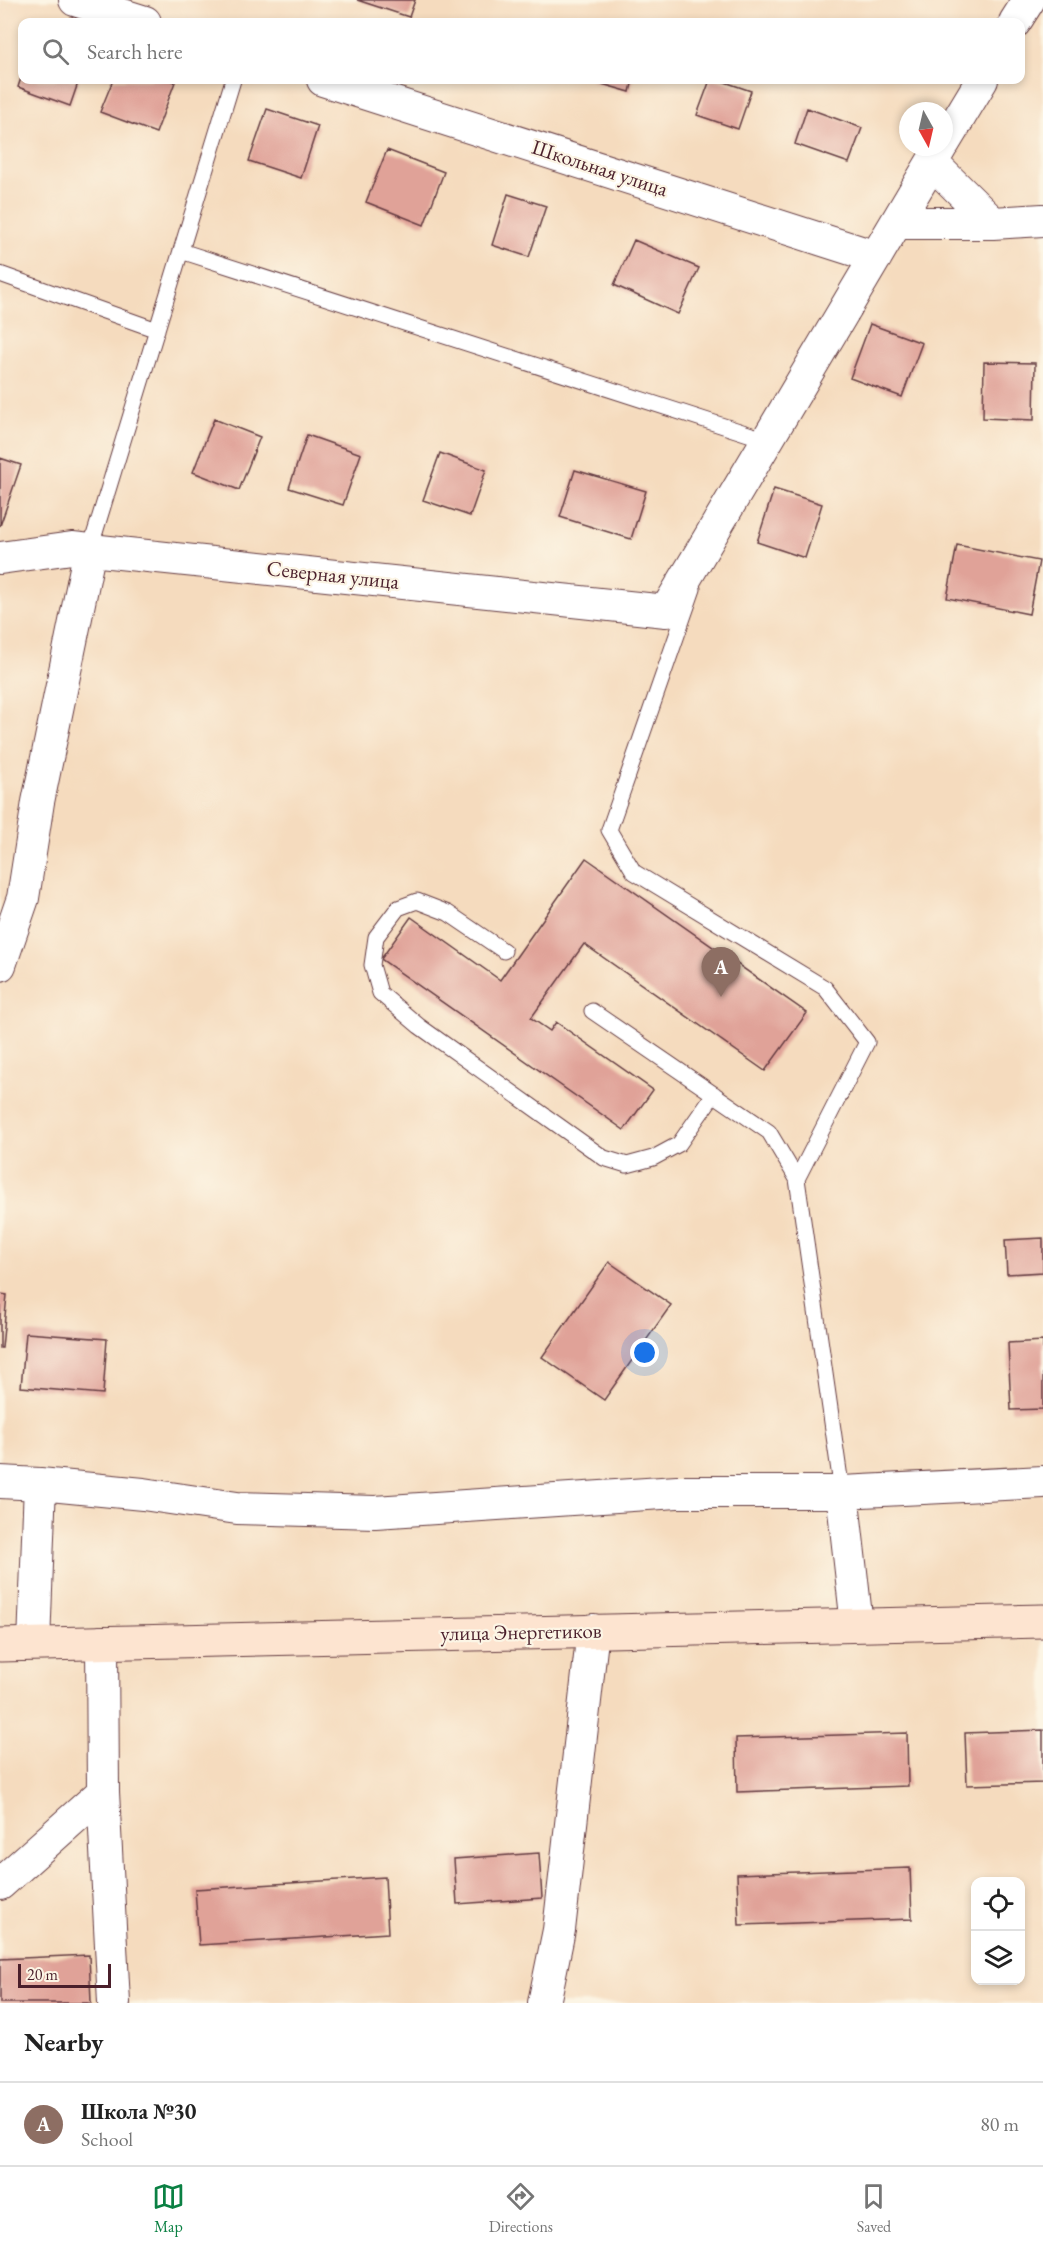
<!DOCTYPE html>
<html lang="en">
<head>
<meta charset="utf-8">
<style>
	:root { --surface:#fff; --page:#f2f2f2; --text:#222; --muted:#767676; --line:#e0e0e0; --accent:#0b8043 }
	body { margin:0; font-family:"EB Garamond",serif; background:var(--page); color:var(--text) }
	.controls { position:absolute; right:18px; bottom:18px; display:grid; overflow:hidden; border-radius:12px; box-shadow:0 3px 9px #0003 }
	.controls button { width:54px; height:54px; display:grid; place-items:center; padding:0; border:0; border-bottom:2px solid var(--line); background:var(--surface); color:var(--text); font:30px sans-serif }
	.compass { position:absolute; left:899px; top:102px; width:54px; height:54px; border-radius:50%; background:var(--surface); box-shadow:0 3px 9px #0003; rotate:172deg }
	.scale { position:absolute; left:18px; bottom:15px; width:93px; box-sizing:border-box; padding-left:6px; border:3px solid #4a1f2b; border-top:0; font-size:16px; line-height:21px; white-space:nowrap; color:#4a1f2b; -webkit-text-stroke:4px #fcf5e5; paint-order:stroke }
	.you { position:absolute; left:645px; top:1353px; width:21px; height:21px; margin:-15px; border:4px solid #fff; border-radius:50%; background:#1a73e8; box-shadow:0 0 0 9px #1a73e833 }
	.badge { display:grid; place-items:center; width:39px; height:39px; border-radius:50%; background:var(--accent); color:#fff; font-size:20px; font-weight:700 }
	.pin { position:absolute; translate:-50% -50px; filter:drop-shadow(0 2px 3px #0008) }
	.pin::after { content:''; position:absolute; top:32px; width:21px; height:18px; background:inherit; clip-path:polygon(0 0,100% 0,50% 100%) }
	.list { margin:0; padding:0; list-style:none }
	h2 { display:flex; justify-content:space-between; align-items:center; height:78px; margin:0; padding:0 24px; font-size:26px }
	h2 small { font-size:20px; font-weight:400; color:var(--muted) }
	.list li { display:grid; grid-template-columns:39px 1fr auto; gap:18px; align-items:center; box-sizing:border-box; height:84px; padding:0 24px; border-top:2px solid var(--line) }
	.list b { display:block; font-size:22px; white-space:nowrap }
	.list p { margin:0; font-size:20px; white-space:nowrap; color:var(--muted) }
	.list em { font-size:20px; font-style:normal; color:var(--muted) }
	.icon { flex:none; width:33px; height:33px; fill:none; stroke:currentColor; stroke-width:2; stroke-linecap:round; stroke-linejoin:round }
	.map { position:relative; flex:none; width:1043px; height:2003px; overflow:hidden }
	.search { position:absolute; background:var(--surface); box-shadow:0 3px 9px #0003; left:18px; right:18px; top:18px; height:66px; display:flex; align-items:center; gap:15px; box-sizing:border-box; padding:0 21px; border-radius:12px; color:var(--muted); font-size:22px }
	.sheet { height:162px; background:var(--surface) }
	nav { display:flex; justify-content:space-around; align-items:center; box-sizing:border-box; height:84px; border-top:2px solid var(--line); background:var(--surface); font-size:16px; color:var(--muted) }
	nav a { display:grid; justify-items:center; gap:3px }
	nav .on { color:var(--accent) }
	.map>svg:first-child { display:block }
	.building { fill:#e0a298 }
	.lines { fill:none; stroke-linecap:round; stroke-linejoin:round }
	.lane-casing { stroke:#643b41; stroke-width:17 }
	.street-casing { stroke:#643b41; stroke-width:34 }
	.secondary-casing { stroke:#643b41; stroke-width:35 }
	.lane { stroke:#fff; stroke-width:15 }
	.street { stroke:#fff; stroke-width:32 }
	.secondary { stroke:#fde4d0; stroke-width:33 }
	.labels { text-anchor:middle; stroke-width:4.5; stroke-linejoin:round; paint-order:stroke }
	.street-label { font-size:21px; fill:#4a1f2b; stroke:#fcf5e5 }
</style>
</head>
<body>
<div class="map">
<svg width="1043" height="2003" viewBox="0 0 1043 2003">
	<rect width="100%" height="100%" fill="#fcf5e5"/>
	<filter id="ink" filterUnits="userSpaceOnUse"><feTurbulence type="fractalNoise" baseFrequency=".0167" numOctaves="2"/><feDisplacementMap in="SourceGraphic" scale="12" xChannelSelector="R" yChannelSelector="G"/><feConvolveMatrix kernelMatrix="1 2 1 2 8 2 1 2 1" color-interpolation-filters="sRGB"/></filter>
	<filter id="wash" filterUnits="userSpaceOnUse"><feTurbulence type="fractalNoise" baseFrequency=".008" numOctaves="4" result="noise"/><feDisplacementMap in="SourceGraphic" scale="24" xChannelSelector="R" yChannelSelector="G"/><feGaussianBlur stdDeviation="1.35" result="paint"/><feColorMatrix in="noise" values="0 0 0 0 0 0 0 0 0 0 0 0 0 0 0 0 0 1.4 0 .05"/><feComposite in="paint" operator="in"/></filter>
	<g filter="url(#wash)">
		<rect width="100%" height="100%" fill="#f5dbbe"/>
		<g id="blocks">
			<!-- building -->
			<path class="building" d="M357 0H415L409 17Z
				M22 75V80H79L70 106 18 87Z
				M113 80H170L175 82 156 133 100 112Z
				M588 80H633L630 92Z
				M710 80H719L751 91 738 129 697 115Z
				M807 108 862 128 849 163 795 144Z
				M267 109 318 126 301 178 249 161Z
				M387 150 444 172 424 225 366 202Z
				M508 194 546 206 529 257 492 245Z
				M634 240 699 268 678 314 614 285Z
				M870 324 922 343 902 397 850 378Z
				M984 362 1035 363 1034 420 983 418Z
				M214 419 260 437 239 490 193 472Z
				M307 435 361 454 343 505 289 488Z
				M440 453 486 470 470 516 423 500Z
				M0 458 21 465 0 526Z
				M575 470 646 491 631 539 560 517Z
				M774 489 822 504 805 558 757 542Z
				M957 545 1039 561 1029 614 947 598Z
				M586 858 807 1013 765 1071 584 944 531 1018 550 1031 556 1022 653 1090 624 1130 381 959 411 917 500 980Z
				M1043 1238V1272L1007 1274 1005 1240Z
				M609 1262 671 1305 604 1400 542 1357Z
				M0 1294 7 1295 2 1348H0Z
				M26 1333 107 1339 103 1394 21 1387Z
				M1043 1341V1409L1011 1410 1008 1343Z
				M1043 1730V1783L967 1785 965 1733Z
				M907 1733 908 1786 737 1792 736 1738Z
				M539 1853 542 1898 457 1904 454 1859Z
				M910 1868 912 1919 739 1925 737 1874Z
				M385 1877 388 1933 199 1945 195 1889Z
				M89 1955 91 2003H0V1959Z"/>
		</g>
	</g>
	<g filter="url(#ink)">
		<use href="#blocks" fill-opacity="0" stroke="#643b41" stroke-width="1.5"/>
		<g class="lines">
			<!-- lane casing -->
			<g class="lane-casing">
				<path id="lane" d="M181 251 767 440
					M0 274 157 330
					M90 549 233 80
					M693 589 609 830 634 872 825 988 867 1042 797 1179 842 1492
					M504 951 448 913 417 901 398 908 376 937 372 965 380 993 419 1026 604 1158 627 1165 653 1158 679 1144 714 1094
					M592 1011 769 1132 797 1179"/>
			</g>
			<!-- street casing -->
			<g class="street-casing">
				<path id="street" d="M75 0 145 22
					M1015 22 1029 0
					M323 80 876 257
					M944 143 982 80
					M932 163 993 223 1043 220
					M897 223H993
					M0 558 72 548 666 611 941 147
					M0 965 23 898 38 802 90 549
					M0 1482 40 1484 34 1644
					M40 1484 143 1494 237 1508 375 1512 677 1492H842L1043 1482
					M842 1492 857 1625
					M102 1642 103 1792 114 2003
					M0 1884 103 1792
					M544 2003 559 1930 593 1630"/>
			</g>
			<!-- secondary casing -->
			<g class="secondary-casing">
				<path id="secondary" d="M0 1645 1043 1621"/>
			</g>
			<!-- lane -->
			<use href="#lane" class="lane"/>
			<!-- street -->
			<use href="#street" class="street"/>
			<!-- secondary -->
			<use href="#secondary" class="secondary"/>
		</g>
	</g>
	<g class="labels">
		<!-- street labels -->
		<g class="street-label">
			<text transform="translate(600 168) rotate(18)" y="7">Школьная улица</text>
			<text transform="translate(333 575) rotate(6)" y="7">Северная улица</text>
			<text transform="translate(521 1632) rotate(-1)" y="7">улица Энергетиков</text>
		</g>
	</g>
</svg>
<div class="controls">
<button><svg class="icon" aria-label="locate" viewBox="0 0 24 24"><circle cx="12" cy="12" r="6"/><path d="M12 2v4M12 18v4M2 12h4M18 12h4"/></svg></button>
<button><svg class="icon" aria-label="layers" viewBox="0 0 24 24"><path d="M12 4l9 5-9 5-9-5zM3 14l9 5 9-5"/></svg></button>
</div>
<svg class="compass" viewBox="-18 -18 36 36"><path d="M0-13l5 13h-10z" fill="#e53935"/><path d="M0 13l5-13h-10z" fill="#767676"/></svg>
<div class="scale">20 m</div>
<div class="you"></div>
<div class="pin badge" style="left:721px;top:997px;background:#8d6e63">A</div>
<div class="search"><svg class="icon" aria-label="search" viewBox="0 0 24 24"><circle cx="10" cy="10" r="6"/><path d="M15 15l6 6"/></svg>Search here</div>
</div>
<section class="sheet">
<h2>Nearby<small></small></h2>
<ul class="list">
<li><span class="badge" style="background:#8d6e63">A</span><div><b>Школа №30</b><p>School</p></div><em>80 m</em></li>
</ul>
</section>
<nav>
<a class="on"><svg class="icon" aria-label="map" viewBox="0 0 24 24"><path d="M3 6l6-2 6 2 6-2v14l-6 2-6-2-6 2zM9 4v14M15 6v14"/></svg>Map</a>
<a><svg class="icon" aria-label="directions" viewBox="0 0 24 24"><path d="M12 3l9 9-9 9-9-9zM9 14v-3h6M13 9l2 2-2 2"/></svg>Directions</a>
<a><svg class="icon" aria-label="saved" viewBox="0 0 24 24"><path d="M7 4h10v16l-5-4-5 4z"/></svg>Saved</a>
</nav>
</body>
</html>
